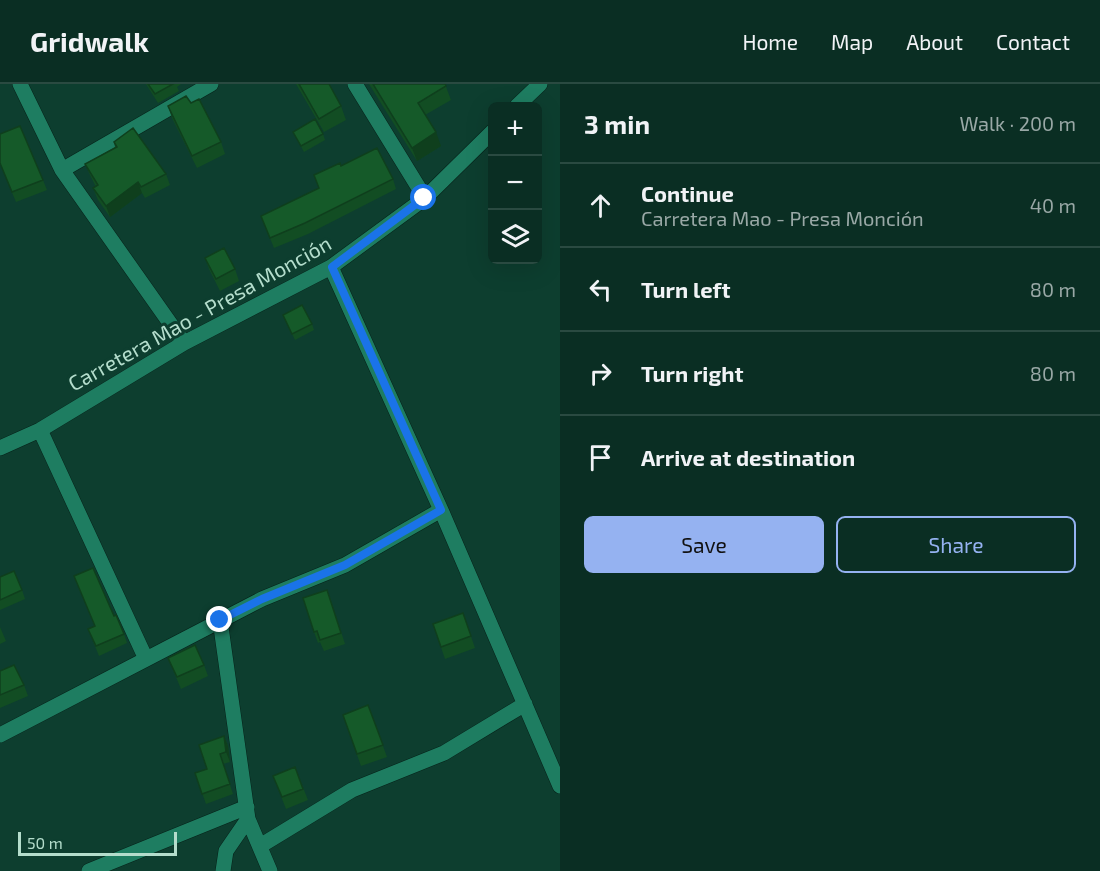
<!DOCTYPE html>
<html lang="en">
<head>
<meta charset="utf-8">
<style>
	:root { --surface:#0a2e23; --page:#13362b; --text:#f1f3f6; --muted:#99a8a6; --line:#2a4a41; --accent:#95b2f1 }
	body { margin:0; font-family:"Exo 2",sans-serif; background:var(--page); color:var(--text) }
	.controls { position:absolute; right:18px; top:18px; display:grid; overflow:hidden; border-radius:9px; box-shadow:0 6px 24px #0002 }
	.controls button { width:54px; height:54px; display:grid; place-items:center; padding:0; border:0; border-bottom:2px solid var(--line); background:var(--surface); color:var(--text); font:30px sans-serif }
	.scale { position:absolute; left:18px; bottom:15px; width:159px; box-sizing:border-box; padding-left:6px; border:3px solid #b4ddcc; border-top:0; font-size:16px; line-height:21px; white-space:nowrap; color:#b4ddcc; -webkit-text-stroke:4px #0d3e2f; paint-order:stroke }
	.stop { position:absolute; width:18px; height:18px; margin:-14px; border:4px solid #1a73e8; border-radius:50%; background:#fff }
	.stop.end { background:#1a73e8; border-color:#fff; box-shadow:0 2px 6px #0008 }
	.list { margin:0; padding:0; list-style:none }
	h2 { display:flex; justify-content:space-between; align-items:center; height:78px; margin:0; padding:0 24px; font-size:26px }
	h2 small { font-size:20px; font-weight:400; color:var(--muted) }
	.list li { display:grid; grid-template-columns:39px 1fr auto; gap:18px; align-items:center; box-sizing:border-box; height:84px; padding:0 24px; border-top:2px solid var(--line) }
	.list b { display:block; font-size:22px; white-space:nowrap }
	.list p { margin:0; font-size:20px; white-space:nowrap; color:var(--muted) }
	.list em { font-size:20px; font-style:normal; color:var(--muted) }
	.actions { display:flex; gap:12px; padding:18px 24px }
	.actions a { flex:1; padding:14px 0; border:2px solid var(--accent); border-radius:9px; text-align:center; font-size:21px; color:var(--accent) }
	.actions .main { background:var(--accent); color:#111 }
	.icon { flex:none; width:33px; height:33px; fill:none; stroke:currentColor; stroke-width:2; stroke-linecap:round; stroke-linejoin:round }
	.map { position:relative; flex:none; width:560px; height:787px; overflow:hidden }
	header { display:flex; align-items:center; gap:36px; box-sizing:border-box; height:84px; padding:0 30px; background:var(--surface); border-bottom:2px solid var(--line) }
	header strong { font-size:28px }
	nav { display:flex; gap:33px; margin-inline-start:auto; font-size:21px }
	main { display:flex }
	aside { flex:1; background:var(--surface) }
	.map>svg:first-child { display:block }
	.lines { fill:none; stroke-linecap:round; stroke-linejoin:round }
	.street-casing { stroke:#062219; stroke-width:16 }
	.street { stroke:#1e7d61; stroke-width:15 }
	.wall { fill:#124d23 }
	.shaded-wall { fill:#0f3f1d }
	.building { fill:#155a29; stroke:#0f3f1d; stroke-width:1.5 }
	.route { stroke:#1a73e8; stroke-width:8 }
	.labels { text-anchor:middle; stroke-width:6; stroke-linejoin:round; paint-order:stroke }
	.street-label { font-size:21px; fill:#b4ddcc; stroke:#0d3e2f }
</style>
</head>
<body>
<header>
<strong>Gridwalk</strong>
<nav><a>Home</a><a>Map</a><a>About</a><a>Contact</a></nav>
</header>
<main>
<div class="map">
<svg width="560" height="787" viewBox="0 0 560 787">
	<rect width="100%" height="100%" fill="#0d3e2f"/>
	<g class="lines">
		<!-- street casing -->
		<g class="street-casing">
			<path id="street" d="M20 0 62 86 184 259
				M355 0 425 114
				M517 22 540 0
				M62 86 211 0
				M331 183 441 426 560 702
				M40 346 146 575
				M0 364 40 346 184 259 331 183 425 114 493 47
				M220 536 248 735 270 787
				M0 651 262 515 345 481 441 426
				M260 762 352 706 444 669 525 620
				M89 787 247 723
				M223 787 226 767 248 735"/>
		</g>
		<!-- street -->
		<use href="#street" class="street"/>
	</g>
	<!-- wall -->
	<path class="wall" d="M146 0H181L177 3 179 7 158 19Z
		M296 0H329L341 22 346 36 324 48Z
		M369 0H445L451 16 425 31 441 62 417 77Z
		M168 22 221 58 225 70 197 84 172 34Z
		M293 48 323 50 325 56 304 68Z
		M0 50 43 96 47 106 16 118 0 80Z
		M114 58 166 90 170 101 145 114 142 109 110 133 98 116 93 104 96 103 90 91 85 80 115 63Z
		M341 82 393 95 396 105 308 150 274 164 261 132 319 104 314 91Z
		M205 174 235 185 239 197 220 207 209 185Z
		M283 231 312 240 314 246 295 256Z
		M74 492 114 532 124 550 127 559 99 572 88 545 95 542Z
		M0 493 22 506 25 515 0 526Z
		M331 517 345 560 324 567 320 558 318 559 314 548Z
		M463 529 475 564 445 575 433 540Z
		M0 543 6 557 0 560Z
		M168 574 204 581 208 592 181 605Z
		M0 587 24 601 28 612 0 624Z
		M368 621 387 673 361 682 343 631Z
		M224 652 228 662 230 678 223 680 233 710 206 720 195 689 207 685Z
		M295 683 308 716 286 725 273 692Z"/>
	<!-- shaded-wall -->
	<path class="shaded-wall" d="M436 48 441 62 417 77 412 64Z
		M138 98 142 109 110 133 106 122Z
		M224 652 228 662 230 678 226 668Z"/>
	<!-- building -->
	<path class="building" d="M148 0H173L155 10Z
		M299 0H329L341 22 319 35Z
		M373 0H445L446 2 418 19 436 48 412 64Z
		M186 12 191 19 199 15 221 58 192 72 168 22Z
		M315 35 323 50 301 62 293 48Z
		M20 42 43 96 12 108 0 79V50Z
		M133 44 166 90 141 103 138 98 106 122 93 104 98 101 85 80 117 63 114 58Z
		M377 64 393 95 305 139 270 154 261 132 319 104 314 91 340 79 341 82Z
		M224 164 235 185 216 195 205 174Z
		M302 221 312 240 292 250 283 231Z
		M93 484 114 532 116 531 124 550 96 562 88 545 95 542 74 492Z
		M14 487 22 506 0 516V493Z
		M327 506 341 549 320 556 317 547 314 548 303 514Z
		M463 529 471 552 441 563 433 540Z
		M195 561 204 581 177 593 168 574Z
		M14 581 24 601 0 611V587Z
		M368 621 383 661 357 670 343 631Z
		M224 652 226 668 220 670 230 700 202 710 195 689 207 685 199 661Z
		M295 683 303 705 282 713 273 692Z"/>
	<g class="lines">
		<!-- route -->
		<path class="route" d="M220 536 262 515 345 481 441 426 332 183 424 114"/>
	</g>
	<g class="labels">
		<!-- street labels -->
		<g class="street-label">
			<text transform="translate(200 230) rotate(-29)" y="7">Carretera Mao - Presa Monción</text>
		</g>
	</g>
</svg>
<div class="controls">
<button>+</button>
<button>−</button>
<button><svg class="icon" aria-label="layers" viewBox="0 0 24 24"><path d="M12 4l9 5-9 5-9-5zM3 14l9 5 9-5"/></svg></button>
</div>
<div class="scale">50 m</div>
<div class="stop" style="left:424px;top:114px"></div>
<div class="stop end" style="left:220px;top:536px"></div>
</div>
<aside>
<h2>3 min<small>Walk · 200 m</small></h2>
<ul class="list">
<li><svg class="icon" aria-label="ahead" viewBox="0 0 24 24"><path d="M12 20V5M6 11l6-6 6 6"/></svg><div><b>Continue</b><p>Carretera Mao - Presa Monción</p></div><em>40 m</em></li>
<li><svg class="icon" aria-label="left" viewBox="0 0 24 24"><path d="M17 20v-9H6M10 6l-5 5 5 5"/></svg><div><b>Turn left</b></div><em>80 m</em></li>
<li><svg class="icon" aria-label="right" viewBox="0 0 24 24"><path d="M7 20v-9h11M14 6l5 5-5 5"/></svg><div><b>Turn right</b></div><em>80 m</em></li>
<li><svg class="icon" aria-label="arrive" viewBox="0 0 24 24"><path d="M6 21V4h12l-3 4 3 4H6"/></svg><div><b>Arrive at destination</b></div></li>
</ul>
<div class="actions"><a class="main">Save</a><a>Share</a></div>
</aside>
</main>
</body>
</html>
